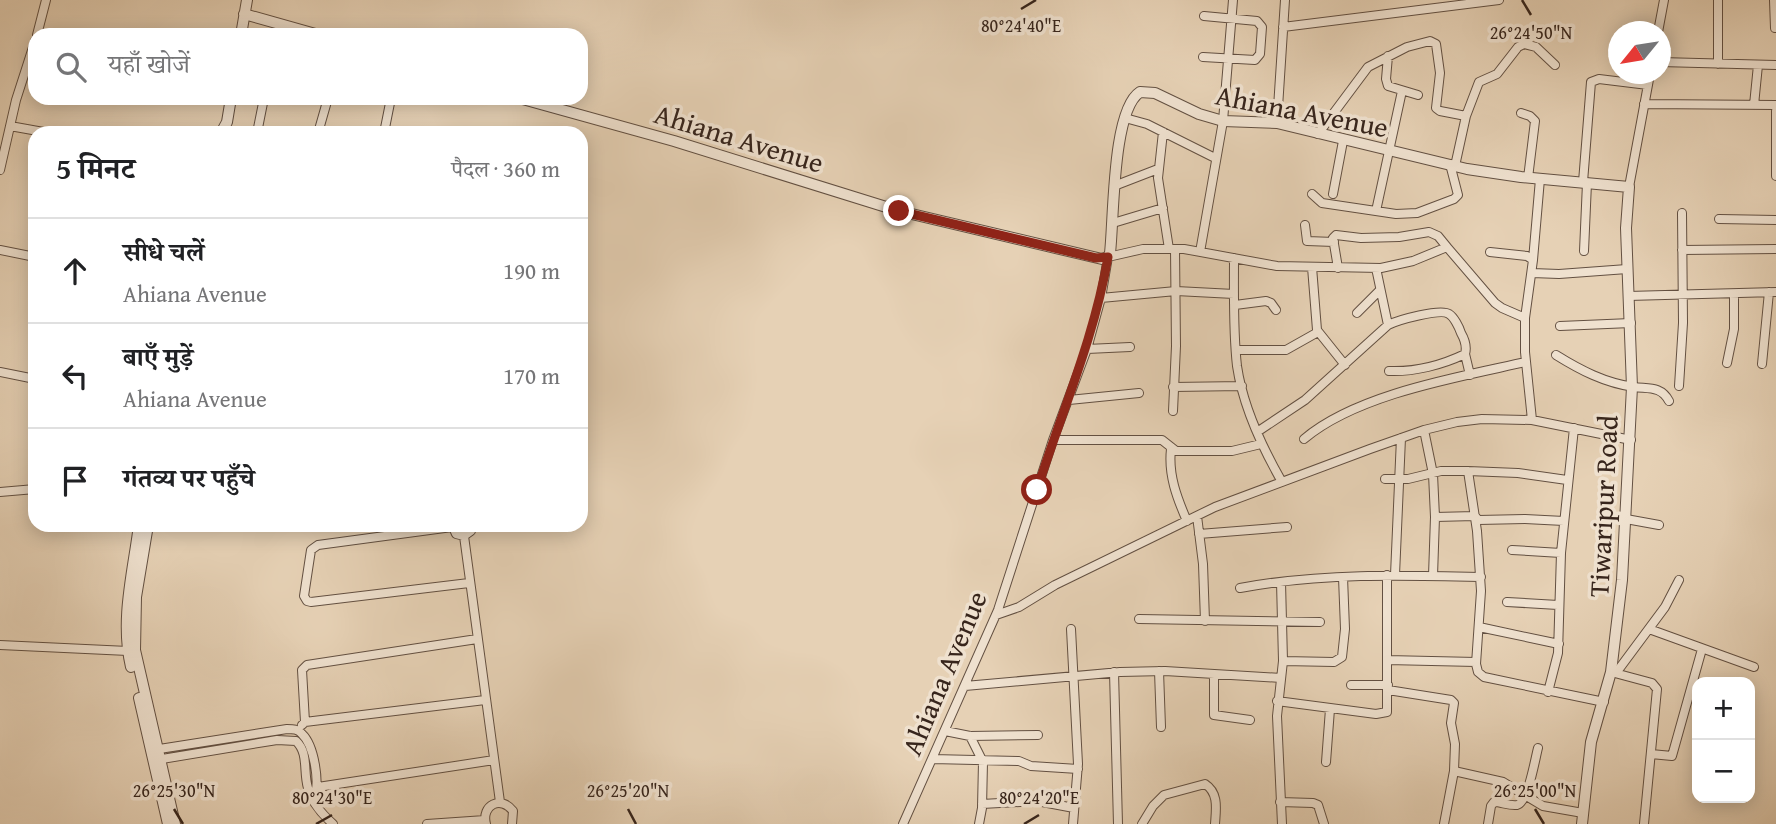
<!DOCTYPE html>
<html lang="hi">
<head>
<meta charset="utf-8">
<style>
	:root { --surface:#fff; --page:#f2f2f2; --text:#202124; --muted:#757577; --line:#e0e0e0 }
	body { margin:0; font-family:"Gentium Book Plus","Noto Serif Devanagari",serif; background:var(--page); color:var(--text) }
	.controls { position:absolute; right:21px; bottom:21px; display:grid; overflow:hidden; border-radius:14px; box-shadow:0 4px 18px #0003 }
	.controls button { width:63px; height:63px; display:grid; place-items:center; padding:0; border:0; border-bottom:2px solid var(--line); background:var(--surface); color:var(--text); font:35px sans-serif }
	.compass { position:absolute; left:1608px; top:21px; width:63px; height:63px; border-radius:50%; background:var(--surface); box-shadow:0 4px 18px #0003; rotate:240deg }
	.stop { position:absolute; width:21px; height:21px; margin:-16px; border:5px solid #8f2418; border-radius:50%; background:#fff }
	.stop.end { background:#8f2418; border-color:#fff; box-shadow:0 2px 7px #0008 }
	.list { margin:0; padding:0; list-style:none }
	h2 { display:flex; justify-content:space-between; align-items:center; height:91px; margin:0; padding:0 28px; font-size:30px }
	h2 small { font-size:23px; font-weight:400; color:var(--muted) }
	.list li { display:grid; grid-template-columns:46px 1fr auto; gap:21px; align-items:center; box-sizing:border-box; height:105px; padding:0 28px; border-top:2px solid var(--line) }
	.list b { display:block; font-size:26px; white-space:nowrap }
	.list p { margin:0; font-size:23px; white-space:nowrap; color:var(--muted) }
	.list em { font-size:23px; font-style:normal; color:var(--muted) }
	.icon { flex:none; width:38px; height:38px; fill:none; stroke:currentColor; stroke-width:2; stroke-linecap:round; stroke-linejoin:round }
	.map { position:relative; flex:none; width:1776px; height:824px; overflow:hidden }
	.search { position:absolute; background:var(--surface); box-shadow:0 4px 18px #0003; left:28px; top:28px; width:560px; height:77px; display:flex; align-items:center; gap:18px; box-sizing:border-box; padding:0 24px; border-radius:21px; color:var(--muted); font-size:26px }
	.panel { position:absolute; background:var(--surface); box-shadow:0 4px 18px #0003; left:28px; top:126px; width:560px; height:406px; border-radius:21px }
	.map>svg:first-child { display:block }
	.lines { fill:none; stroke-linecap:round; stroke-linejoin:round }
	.minor-casing { stroke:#635042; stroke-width:10 }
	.tertiary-casing { stroke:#635042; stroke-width:12 }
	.minor { stroke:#efe1cf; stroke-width:8 }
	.tertiary { stroke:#efe1cf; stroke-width:10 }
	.route { stroke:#8f2418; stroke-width:9 }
	.ticks { fill:none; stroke:#37251c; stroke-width:2.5 }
	.labels { text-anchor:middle; stroke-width:7; stroke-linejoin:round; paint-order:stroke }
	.street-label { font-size:28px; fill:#37251c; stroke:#efe1cf }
	.ticks-label { font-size:18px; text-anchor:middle; fill:#37251c; stroke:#efe1cf; stroke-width:7; stroke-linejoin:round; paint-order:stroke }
</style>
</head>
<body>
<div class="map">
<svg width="1776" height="824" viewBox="0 0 1776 824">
	<rect width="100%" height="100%" fill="#e6d1b5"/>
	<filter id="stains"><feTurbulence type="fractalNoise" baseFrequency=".00286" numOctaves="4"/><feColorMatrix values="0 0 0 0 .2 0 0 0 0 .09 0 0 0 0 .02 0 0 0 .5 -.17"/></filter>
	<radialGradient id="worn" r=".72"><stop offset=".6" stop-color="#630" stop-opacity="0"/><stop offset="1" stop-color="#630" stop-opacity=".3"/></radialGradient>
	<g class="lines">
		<!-- minor casing -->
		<g class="minor-casing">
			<path id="minor" d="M1774 0 1775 28
				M1283 27 1499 0
				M1658 32 1664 0
				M37 35 46 0
				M1388 56 1386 79 1388 86 1418 95
				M1203 57 1255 60 1260 54 1262 27 1257 21 1204 16
				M1660 62 1776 65
				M1718 64V0
				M1644 104 1776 105
				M1754 105 1758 65
				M1776 111V176
				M1521 113 1530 116 1535 121 1528 178
				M1125 118 1147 124 1215 158
				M1277 123 1285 0
				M10 126 49 133
				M1163 132 1158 178 1169 249
				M257 133 264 98
				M318 133 328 98
				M384 133 391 98
				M1318 134 1368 67 1407 47 1430 41 1436 44 1440 73 1436 108 1440 111 1466 116
				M1455 166 1466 116 1479 82 1497 74 1518 47 1524 44 1536 47 1555 65
				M0 170 16 100 35 41
				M1583 182 1591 82 1599 79 1648 85
				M1114 186 1158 169
				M1629 187 1650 74
				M1312 194 1322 203 1396 214 1417 213 1454 199 1458 195 1450 164
				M1333 194 1343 141
				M1376 211 1402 91
				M1719 219 1776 220
				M1113 223 1163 208
				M1305 225 1307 241 1334 242
				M0 250 35 257
				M1682 250 1776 249
				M1584 251 1587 183
				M1200 252 1223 121 1233 0
				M1490 252 1527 256 1533 260 1525 318
				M1234 258C1234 294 1233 331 1237 366 1243 407 1262 447 1282 482
				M1533 260 1540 179
				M1312 267 1317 330 1345 365
				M1338 268 1333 238 1336 235 1361 238 1399 237 1429 232 1438 236 1447 247
				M1376 268 1388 325
				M1532 273 1559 274 1627 269
				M1628 296 1776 292
				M1101 298 1176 291 1234 294
				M1235 305 1266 301 1271 303 1276 310
				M1357 313 1380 290
				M1560 326 1631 323
				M1087 349 1130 347
				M1236 350H1286L1318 332
				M1465 354 1470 375
				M1556 355C1580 370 1605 383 1634 387 1649 389 1661 386 1669 401
				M1727 363 1734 329V294
				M1762 364 1769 292
				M0 372 35 379
				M1679 386 1683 323 1682 213
				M1173 387 1242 386
				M1069 400 1139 393
				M1173 411 1176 346 1175 249
				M1424 430 1433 474 1435 517 1433 576
				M1257 432 1305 400 1388 325C1398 320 1441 308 1449 314 1454 317 1459 327 1461 333 1465 340 1467 347 1465 354 1442 365 1414 372 1389 371
				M1304 439C1357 394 1459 377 1526 362
				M1053 440H1162L1176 451H1232L1261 444
				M1171 449C1168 475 1177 498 1187 521
				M1468 471 1477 531 1481 591 1476 664 1478 672 1484 677 1604 702
				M1385 479H1408L1441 471H1468L1518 473 1567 480
				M0 492 35 489
				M1197 516 1203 564 1205 621
				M1435 517 1475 516 1478 520 1525 519 1564 521
				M1626 519 1659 525
				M452 525 456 534 464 536 471 531 472 525
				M452 527 318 545 311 550 304 596 307 601 311 602 469 583
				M1199 534 1287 527
				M464 536 500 802
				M1512 550 1561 553
				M1395 575 1401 438
				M1281 582 1283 661 1277 716 1282 824
				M1240 588C1320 573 1401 575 1481 577
				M1507 602 1558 605
				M996 615 1019 607 1055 585 1215 507 1370 449 1424 430 1457 422 1482 419 1532 420
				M1139 619 1320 622
				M1479 627 1559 644
				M1071 629 1078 764 1073 824
				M1649 629 1754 667
				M0 645 128 651
				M1387 660 1476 662
				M1283 661 1334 662 1342 657 1345 629 1343 577
				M1159 671 1161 727
				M1114 672 1118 824
				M1611 672 1652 683 1657 689 1644 824
				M1616 673 1665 607 1679 580
				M1214 674V715L1250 720
				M1351 685H1388
				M965 686 1120 672 1165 671 1281 678
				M1388 690 1451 700 1454 703 1451 723 1455 744 1454 771 1444 824
				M1548 692 1558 653 1561 553 1574 428
				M1277 701 1376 714 1387 712V575
				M305 722 302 670 307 665 477 639
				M302 725 305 722 485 700
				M945 731 970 736 1038 735
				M970 736 983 762 982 808 979 824
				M153 750 287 729C293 729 298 729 302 734 314 745 321 785 313 798
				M1651 754 1672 756 1702 649
				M932 759 1019 761 1031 766 1078 769
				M156 760 277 740 296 741C309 753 303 772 308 788 311 801 323 815 333 824
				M1326 762 1330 709
				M1454 771 1503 782 1543 806 1583 813
				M318 787 494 760
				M1280 802 1313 803 1318 805 1324 824
				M982 804 1037 801 1074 808
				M427 824 485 820
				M486 824C481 805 501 795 513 811L512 824
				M903 824 998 610 1053 440 1087 349 1101 298 1108 257 1143 249H1184L1277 266 1381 268 1413 261 1447 247 1495 303 1502 308 1525 318V352L1532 420 1631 440
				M1142 824 1153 806 1164 795 1205 784C1219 793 1216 809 1215 824
				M1488 824 1491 806 1494 802C1501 802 1509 806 1517 805 1528 803 1535 759 1538 748"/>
		</g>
		<!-- tertiary casing -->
		<g class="tertiary-casing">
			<path id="tertiary" d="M244 14 319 35
				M241 35 247 0
				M519 98 674 141 899 211 1102 259 1108 257 1110 253C1114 219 1112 110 1140 92L1155 93 1199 114 1223 121 1277 123 1467 169 1521 177 1629 187 1626 228 1632 387 1622 580 1611 672 1591 742 1582 824
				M221 133 227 122 231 98
				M148 525 136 597 135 650 175 824
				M131 667C120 619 133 573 139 525
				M139 698 168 824"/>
		</g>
		<!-- minor -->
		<use href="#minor" class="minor"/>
		<!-- tertiary -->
		<use href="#tertiary" class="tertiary"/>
	</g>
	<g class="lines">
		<!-- route -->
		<path class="route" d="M899 211 1096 258 1108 257C1094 339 1062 411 1037 490"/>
	</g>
	<!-- ticks -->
	<path class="ticks" d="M1522 0 1531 15M1021 9 1036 0M174 809 183 824M628 809 636 824M1535 809 1544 824M316 824 332 815M1024 824 1039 815"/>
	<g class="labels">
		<!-- street labels -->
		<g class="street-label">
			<text transform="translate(1302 111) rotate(11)" y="10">Ahiana Avenue</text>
			<text transform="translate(739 138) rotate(17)" y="10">Ahiana Avenue</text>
			<text transform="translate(1603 506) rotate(-87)" y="10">Tiwaripur Road</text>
			<text transform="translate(944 673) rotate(-67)" y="10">Ahiana Avenue</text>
		</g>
	</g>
	<g class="ticks-label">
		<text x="1021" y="32">80°24'40"E</text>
		<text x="1531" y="39">26°24'50"N</text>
		<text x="174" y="797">26°25'30"N</text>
		<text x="628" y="797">26°25'20"N</text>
		<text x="1535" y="797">26°25'00"N</text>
		<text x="332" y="804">80°24'30"E</text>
		<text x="1039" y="804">80°24'20"E</text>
	</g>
	<rect width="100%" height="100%" filter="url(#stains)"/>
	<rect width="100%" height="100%" fill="url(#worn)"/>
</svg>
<div class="controls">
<button>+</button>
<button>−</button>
</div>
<svg class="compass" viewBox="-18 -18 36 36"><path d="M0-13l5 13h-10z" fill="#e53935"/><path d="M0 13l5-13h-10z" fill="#757577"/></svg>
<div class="stop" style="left:1037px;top:490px"></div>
<div class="stop end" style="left:899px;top:211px"></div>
<div class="search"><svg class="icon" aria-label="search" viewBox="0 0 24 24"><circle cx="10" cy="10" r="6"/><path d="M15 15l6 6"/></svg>यहाँ खोजें</div>
<section class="panel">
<h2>5 मिनट<small>पैदल · 360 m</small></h2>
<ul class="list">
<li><svg class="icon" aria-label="ahead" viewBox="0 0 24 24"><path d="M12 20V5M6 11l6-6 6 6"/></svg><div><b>सीधे चलें</b><p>Ahiana Avenue</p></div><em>190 m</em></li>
<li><svg class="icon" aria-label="left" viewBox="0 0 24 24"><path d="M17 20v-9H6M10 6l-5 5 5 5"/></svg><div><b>बाएँ मुड़ें</b><p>Ahiana Avenue</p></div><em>170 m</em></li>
<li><svg class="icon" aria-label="arrive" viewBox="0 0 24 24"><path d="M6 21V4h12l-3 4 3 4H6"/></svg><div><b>गंतव्य पर पहुँचे</b></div></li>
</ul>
</section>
</div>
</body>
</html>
